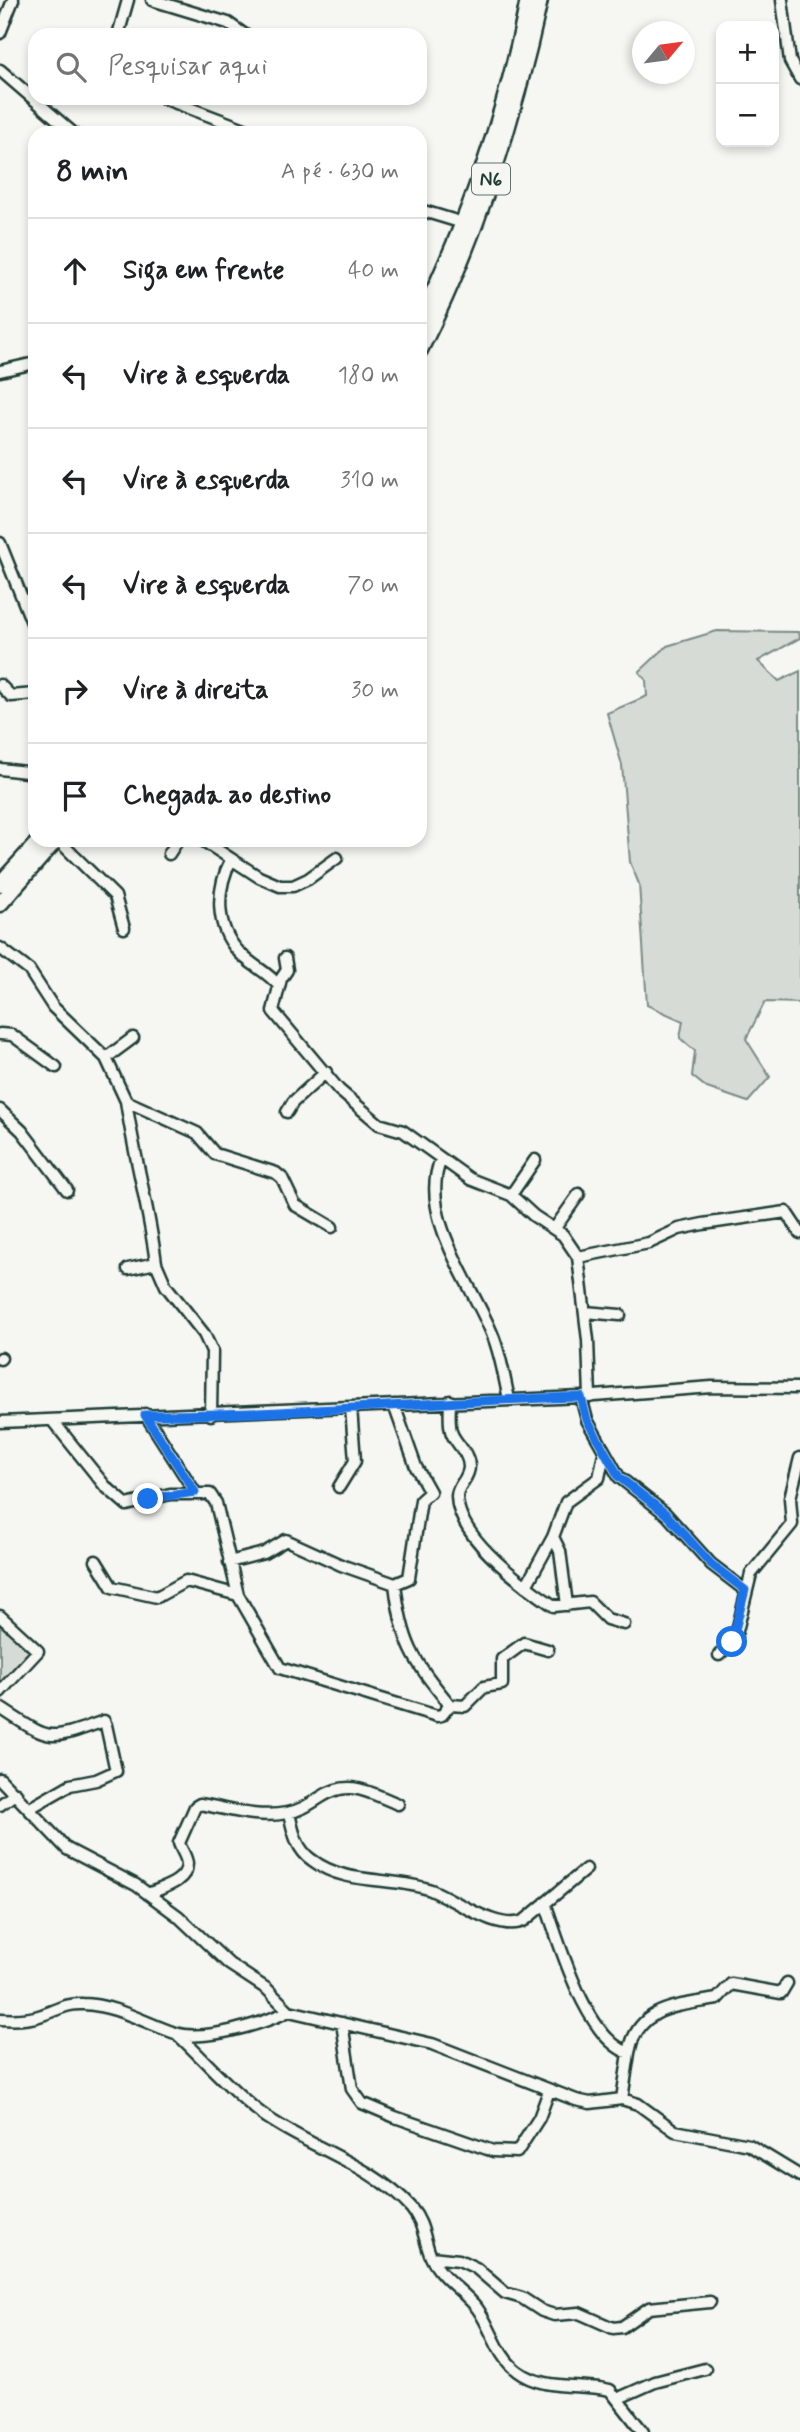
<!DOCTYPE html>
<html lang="pt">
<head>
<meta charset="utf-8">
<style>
	:root { --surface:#fff; --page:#f2f2f2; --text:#202124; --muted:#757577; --line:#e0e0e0 }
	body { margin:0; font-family:Mynerve,sans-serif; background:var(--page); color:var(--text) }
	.controls { position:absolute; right:21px; top:21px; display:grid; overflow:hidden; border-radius:14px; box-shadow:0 4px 10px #0003 }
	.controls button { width:63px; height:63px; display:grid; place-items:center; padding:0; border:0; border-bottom:2px solid var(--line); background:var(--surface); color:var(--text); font:35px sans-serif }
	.compass { position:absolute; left:632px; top:21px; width:63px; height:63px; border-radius:50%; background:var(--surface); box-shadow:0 4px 10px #0003; rotate:61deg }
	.stop { position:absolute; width:21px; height:21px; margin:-16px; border:5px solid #1a73e8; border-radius:50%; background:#fff }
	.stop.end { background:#1a73e8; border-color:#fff; box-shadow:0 2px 7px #0008 }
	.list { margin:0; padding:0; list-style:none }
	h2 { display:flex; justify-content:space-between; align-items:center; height:91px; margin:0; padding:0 28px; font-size:30px }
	h2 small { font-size:23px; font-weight:400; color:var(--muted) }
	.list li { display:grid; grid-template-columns:46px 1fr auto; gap:21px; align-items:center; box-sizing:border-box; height:105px; padding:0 28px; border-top:2px solid var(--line) }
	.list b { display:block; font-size:26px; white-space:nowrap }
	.list em { font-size:23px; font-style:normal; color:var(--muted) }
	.icon { flex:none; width:38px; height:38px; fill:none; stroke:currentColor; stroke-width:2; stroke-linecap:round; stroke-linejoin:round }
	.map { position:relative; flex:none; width:800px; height:2432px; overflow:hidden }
	.search { position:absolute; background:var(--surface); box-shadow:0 4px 10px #0003; left:28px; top:28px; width:399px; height:77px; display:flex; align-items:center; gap:18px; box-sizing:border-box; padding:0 24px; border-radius:21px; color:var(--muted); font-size:26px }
	.panel { position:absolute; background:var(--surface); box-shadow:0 4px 10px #0003; left:28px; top:126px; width:399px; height:721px; border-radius:21px }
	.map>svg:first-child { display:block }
	.green { fill:#d6dbd6; stroke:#7a8c85; stroke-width:2 }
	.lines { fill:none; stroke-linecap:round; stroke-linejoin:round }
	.minor-casing { stroke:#1f3d34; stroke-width:15 }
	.highway-casing { stroke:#1f3d34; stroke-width:19 }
	.minor { stroke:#f6f6f2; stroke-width:10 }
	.highway { stroke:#f6f6f2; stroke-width:14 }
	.route { stroke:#1a73e8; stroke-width:9 }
	.labels { text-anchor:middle; stroke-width:6; stroke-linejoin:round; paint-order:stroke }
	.shield { fill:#f6f6f2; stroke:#60746d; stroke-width:2 }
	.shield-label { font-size:19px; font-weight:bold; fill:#1f3d34 }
</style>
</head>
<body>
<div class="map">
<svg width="800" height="2432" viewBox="0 0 800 2432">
	<rect width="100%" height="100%" fill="#f6f6f2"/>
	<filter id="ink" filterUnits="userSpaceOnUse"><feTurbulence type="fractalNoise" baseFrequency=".0143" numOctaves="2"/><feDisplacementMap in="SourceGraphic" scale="14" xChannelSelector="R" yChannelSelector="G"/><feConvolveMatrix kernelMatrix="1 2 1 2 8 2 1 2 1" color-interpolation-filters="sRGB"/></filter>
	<g filter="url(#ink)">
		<!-- green -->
		<path class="green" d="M717 631 799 632 800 638 758 661 779 681 800 671V1003L765 1002 746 1039 770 1077 748 1102 707 1088 692 1076 695 1051 680 1038 683 1021 647 1005 639 884 630 862 622 765 607 713 647 696 646 680 639 672 667 646Z
			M0 1619 41 1655 0 1699Z"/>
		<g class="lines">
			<!-- minor casing -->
			<g class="minor-casing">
				<path id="minor" d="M152 0 228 23 245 35
					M782 0 790 61 800 79
					M0 33 13 0
					M118 35 128 0
					M0 70 73 133
					M163 98 255 133
					M420 210 463 223
					M0 371 35 363
					M0 543 35 630
					M0 685 11 696 35 694
					M0 769 35 773
					M58 840 115 896 124 928
					M202 840 259 877 280 886H293L308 879 337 858
					M169 854 178 840
					M231 860C216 889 215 926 238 951 250 965 267 971 279 986
					M0 948 29 970 53 1007 106 1058
					M285 958 287 970 281 979 273 1011 339 1090 379 1124 403 1131 470 1179 511 1195 534 1216 563 1235 578 1257 588 1340 590 1397
					M0 1034 12 1035 56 1067
					M133 1038 106 1058 126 1101 197 1133 215 1154 276 1173 282 1178 295 1205 332 1227
					M126 1101C134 1156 149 1208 156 1263
					M0 1110 22 1131 67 1190
					M287 1112 293 1102 326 1072
					M441 1159C417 1215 473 1285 493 1336 501 1356 504 1377 509 1399
					M511 1195 535 1160
					M555 1228 579 1194
					M578 1257 649 1243 679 1229 703 1224 786 1212 800 1233
					M128 1269 156 1263 166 1286 204 1334 212 1351 211 1415
					M585 1312 620 1315
					M0 1359 1 1358
					M581 1397 587 1420 619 1477 666 1514 711 1564 745 1590
					M450 1401C450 1411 448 1425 452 1434 457 1445 469 1453 469 1467 469 1479 457 1485 457 1496 457 1538 523 1585 554 1606L590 1602 607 1619 624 1624
					M145 1414 195 1492
					M52 1420 105 1486 127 1505 170 1494H210L216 1503 238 1595 280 1668 437 1716 442 1715 450 1705
					M0 1422 581 1397 712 1387 800 1388
					M339 1487 355 1461 351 1407
					M553 1537 560 1551 567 1605
					M96 1561 112 1587 157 1597 186 1581 238 1595
					M229 1562 264 1553 286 1540 341 1565 395 1584 409 1578 421 1500 430 1492 416 1467 394 1405
					M395 1584C402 1643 412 1659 450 1705L465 1706 484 1687 502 1684V1659L524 1643 548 1650
					M526 1586 553 1537 566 1502 599 1478 604 1453
					M0 1616 38 1651 0 1692
					M719 1655 735 1639 751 1574 792 1524 790 1498 800 1458
					M0 1708C52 1741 45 1742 104 1721L106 1725 116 1771 96 1780 70 1785 30 1808
					M0 1779 67 1849 136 1885 178 1916 229 1964 267 1989 289 2011 432 2044 576 2100 590 2103 622 2099 638 2104 675 2131 749 2145 800 2176
					M0 1805 16 1793
					M289 1813C293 1831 296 1849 312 1860 346 1886 392 1876 431 1890 456 1900 501 1934 525 1920L586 1869
					M148 1894C161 1888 187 1882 187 1864 187 1857 181 1850 179 1843L195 1807 200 1804C230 1809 256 1819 287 1813 300 1811 310 1804 321 1797 350 1778 370 1793 398 1804
					M545 1903C560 1944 585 2038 629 2053L622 2099
					M0 2019C14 2020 29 2020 42 2015 57 2010 67 2003 83 2004 116 2005 145 2023 175 2033 205 2042 262 2024 289 2011
					M342 2023 352 2089 362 2103 395 2117 493 2151 517 2152 539 2118 549 2091
					M177 2034C205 2060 231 2091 262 2114 309 2148 372 2164 411 2208 424 2223 424 2240 431 2257 441 2279 463 2290 477 2308 492 2328 496 2355 517 2371 543 2391 580 2383 610 2390L643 2432
					M629 2053C637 2006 679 2006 717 1999L731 1984 781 1993 787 1983
					M431 2257 459 2260 476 2268 505 2293 522 2298 542 2311 554 2315 579 2313 613 2328 622 2327 649 2308 710 2302
					M619 2398 655 2382 705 2369"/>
			</g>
			<!-- highway casing -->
			<g class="highway-casing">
				<path id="highway" d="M420 320C469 219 507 110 528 0
					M420 350C476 240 514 120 540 0
					M0 884 40 840
					M0 904 56 840"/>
			</g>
			<!-- minor -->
			<use href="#minor" class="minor"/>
			<!-- highway -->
			<use href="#highway" class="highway"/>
		</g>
	</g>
	<g class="lines" filter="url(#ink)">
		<!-- route -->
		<path class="route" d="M148 1499 195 1492 145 1415C290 1416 436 1400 581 1397L587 1420 619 1477 666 1514 711 1564 745 1590 732 1642"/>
	</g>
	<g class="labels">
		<!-- shield labels -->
		<rect class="shield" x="472" y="163.5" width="38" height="31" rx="5"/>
		<g class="shield-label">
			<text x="491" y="186">N6</text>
		</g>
	</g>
</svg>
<div class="controls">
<button>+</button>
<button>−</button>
</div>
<svg class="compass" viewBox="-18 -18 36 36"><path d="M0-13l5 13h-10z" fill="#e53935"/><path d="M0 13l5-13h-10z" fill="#757577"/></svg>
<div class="stop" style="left:732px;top:1642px"></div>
<div class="stop end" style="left:148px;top:1499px"></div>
<div class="search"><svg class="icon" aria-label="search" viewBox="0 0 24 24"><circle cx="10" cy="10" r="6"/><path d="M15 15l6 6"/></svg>Pesquisar aqui</div>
<section class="panel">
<h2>8 min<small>A pé · 630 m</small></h2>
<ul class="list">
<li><svg class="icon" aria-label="ahead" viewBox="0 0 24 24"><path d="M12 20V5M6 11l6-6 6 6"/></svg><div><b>Siga em frente</b></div><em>40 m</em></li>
<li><svg class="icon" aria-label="left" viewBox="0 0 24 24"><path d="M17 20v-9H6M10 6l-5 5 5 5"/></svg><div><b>Vire à esquerda</b></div><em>180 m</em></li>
<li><svg class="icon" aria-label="left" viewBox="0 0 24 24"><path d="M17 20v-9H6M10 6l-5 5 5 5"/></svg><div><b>Vire à esquerda</b></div><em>310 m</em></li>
<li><svg class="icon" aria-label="left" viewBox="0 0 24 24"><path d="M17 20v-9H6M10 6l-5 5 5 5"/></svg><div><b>Vire à esquerda</b></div><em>70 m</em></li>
<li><svg class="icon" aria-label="right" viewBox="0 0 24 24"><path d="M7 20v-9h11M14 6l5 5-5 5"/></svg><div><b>Vire à direita</b></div><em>30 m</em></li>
<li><svg class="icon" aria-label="arrive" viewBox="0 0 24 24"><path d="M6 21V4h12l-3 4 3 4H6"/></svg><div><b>Chegada ao destino</b></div></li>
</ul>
</section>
</div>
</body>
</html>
